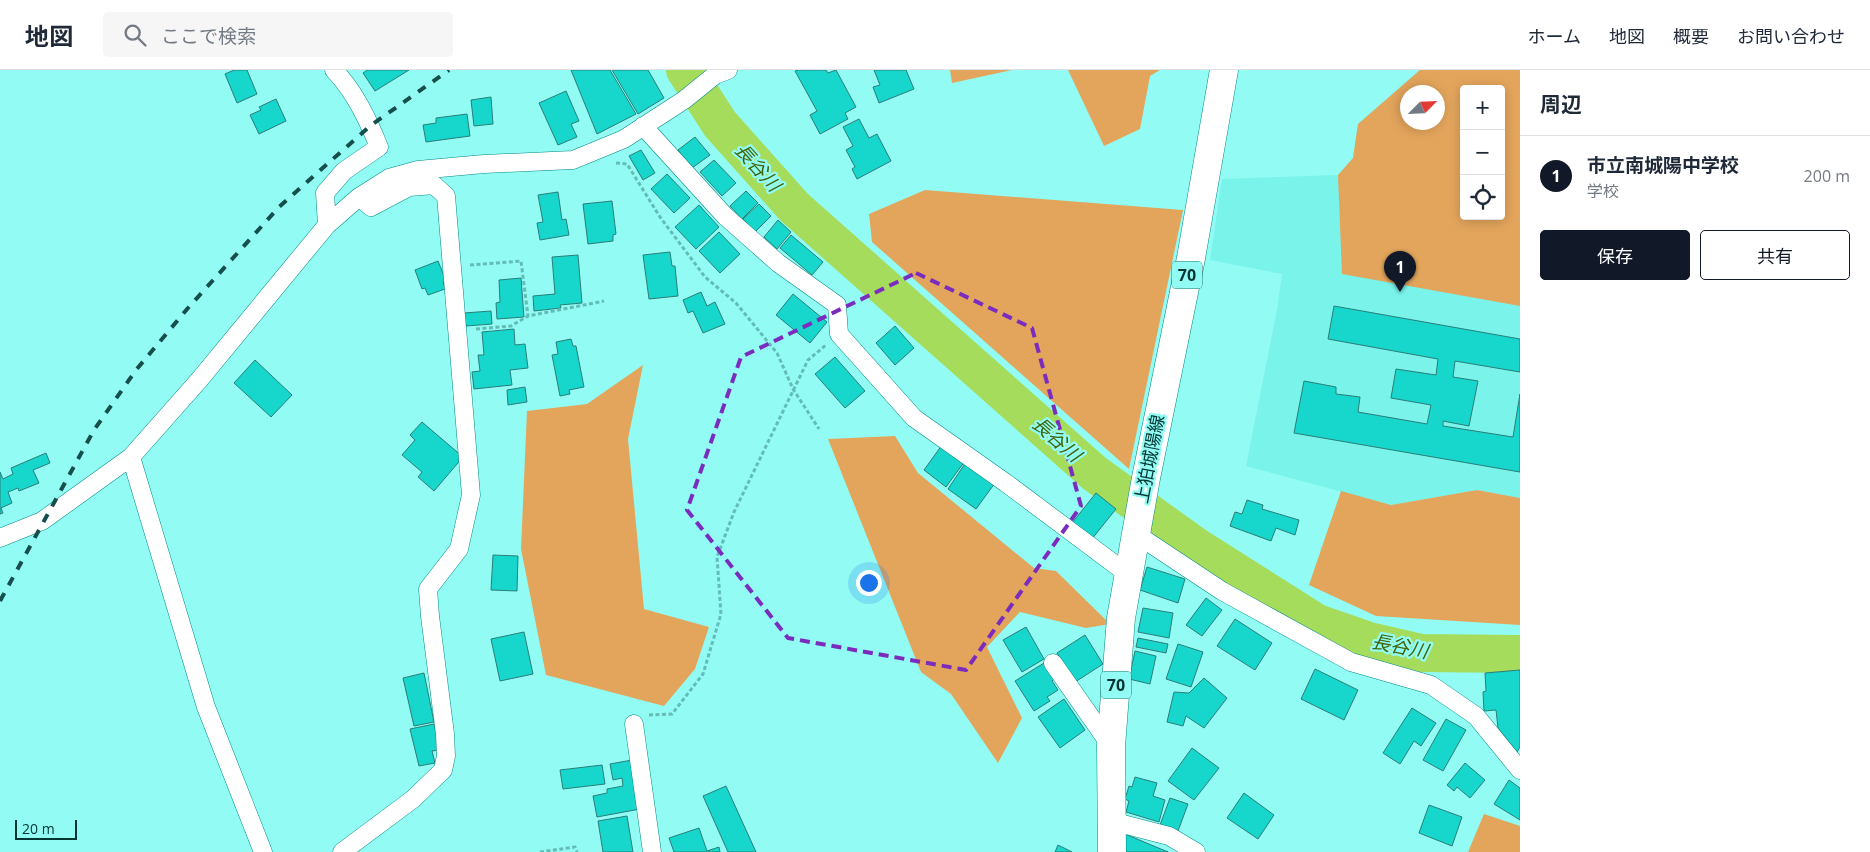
<!DOCTYPE html>
<html lang="ja">
<head>
<meta charset="utf-8">
<style>
	:root { --surface:#fff; --page:#f6f6f7; --text:#1f2937; --muted:#747a83; --line:#e0e1e3; --accent:#111827 }
	body { margin:0; font-family:"Open Sans","Noto Sans JP",sans-serif; background:var(--page); color:var(--text) }
	.controls { position:absolute; right:15px; top:15px; display:grid; overflow:hidden; border-radius:5px; box-shadow:0 2px 12px #0003 }
	.controls button { width:45px; height:45px; display:grid; place-items:center; padding:0; border:0; border-bottom:1px solid var(--line); background:var(--surface); color:var(--text); font:25px sans-serif }
	.compass { position:absolute; left:1400px; top:15px; width:45px; height:45px; border-radius:50%; background:var(--surface); box-shadow:0 2px 12px #0003; rotate:66deg }
	.scale { position:absolute; left:15px; bottom:12px; width:62px; box-sizing:border-box; padding-left:5px; border:2px solid #023432; border-top:0; font-size:14px; line-height:18px; white-space:nowrap; color:#023432; -webkit-text-stroke:4px #92fcf4; paint-order:stroke }
	.you { position:absolute; left:868px; top:512px; width:18px; height:18px; margin:-12px; border:4px solid #fff; border-radius:50%; background:#1a73e8; box-shadow:0 0 0 8px #1a73e833 }
	.badge { display:grid; place-items:center; width:32px; height:32px; border-radius:50%; background:var(--accent); color:#fff; font-size:16px; font-weight:700 }
	.pin { position:absolute; translate:-50% -41px; filter:drop-shadow(0 1px 2px #0008) }
	.pin::after { content:''; position:absolute; top:26px; width:18px; height:15px; background:inherit; clip-path:polygon(0 0,100% 0,50% 100%) }
	.list { margin:0; padding:0; list-style:none }
	h2 { display:flex; justify-content:space-between; align-items:center; height:65px; margin:0; padding:0 20px; font-size:21px }
	h2 small { font-size:16px; font-weight:400; color:var(--muted) }
	.list li { display:grid; grid-template-columns:32px 1fr auto; gap:15px; align-items:center; box-sizing:border-box; height:80px; padding:0 20px; border-top:1px solid var(--line) }
	.list b { display:block; font-size:19px; white-space:nowrap }
	.list p { margin:0; font-size:16px; white-space:nowrap; color:var(--muted) }
	.list em { font-size:16px; font-style:normal; color:var(--muted) }
	.actions { display:flex; gap:10px; padding:15px 20px }
	.actions a { flex:1; padding:11px 0; border:1px solid var(--accent); border-radius:5px; text-align:center; font-size:18px; color:var(--accent) }
	.actions .main { background:var(--accent); color:#fff }
	.icon { flex:none; width:28px; height:28px; fill:none; stroke:currentColor; stroke-width:2; stroke-linecap:round; stroke-linejoin:round }
	.map { position:relative; flex:none; width:1520px; height:782px; overflow:hidden }
	header { display:flex; align-items:center; gap:30px; box-sizing:border-box; height:70px; padding:0 25px; background:var(--surface); border-bottom:1px solid var(--line) }
	header strong { font-size:24px }
	nav { display:flex; gap:28px; margin-inline-start:auto; font-size:18px }
	.search { width:350px; height:45px; background:var(--page); display:flex; align-items:center; gap:12px; box-sizing:border-box; padding:0 18px; border-radius:5px; color:var(--muted); font-size:19px }
	main { display:flex }
	aside { flex:1; background:var(--surface) }
	.map>svg:first-child { display:block }
	.built { fill:#7af3ea; fill-rule:evenodd }
	.green { fill:#e3a55c; fill-rule:evenodd }
	.lines { fill:none; stroke-linecap:round; stroke-linejoin:round }
	.river { stroke:#a5dc5c; stroke-width:38 }
	.building { fill:#17d6cc; stroke:#2a7e79 }
	.street-casing { stroke:#008b85; stroke-width:19 }
	.primary-casing { stroke:#008b85; stroke-width:29 }
	.path { stroke:#64bcb6; stroke-width:3; stroke-dasharray:4 2.5; stroke-linecap:butt }
	.street { stroke:#fff; stroke-width:18 }
	.primary { stroke:#fff; stroke-width:28 }
	.rail { stroke:#154e4b; stroke-width:4; stroke-dasharray:9 9; stroke-linecap:butt }
	.marked { fill:none; stroke:#7b2cbf; stroke-width:4; stroke-dasharray:10 6; stroke-linejoin:round }
	.labels { text-anchor:middle; stroke-width:4.5; stroke-linejoin:round; paint-order:stroke }
	.shield { fill:#92fcf4; stroke:#2d706c; stroke-width:1 }
	.shield-label { font-size:16px; font-weight:bold; fill:#023432 }
	.street-label { font-size:18px; fill:#023432; stroke:#92fcf4 }
	.water-label { font-size:19px; font-style:italic; fill:#426305; stroke:#92fcf4 }
</style>
</head>
<body>
<header>
<strong>地図</strong>
<div class="search"><svg class="icon" aria-label="search" viewBox="0 0 24 24"><circle cx="10" cy="10" r="6"/><path d="M15 15l6 6"/></svg>ここで検索</div>
<nav><a>ホーム</a><a>地図</a><a>概要</a><a>お問い合わせ</a></nav>
</header>
<main>
<div class="map">
<svg width="1520" height="782" viewBox="0 0 1520 782">
	<rect width="100%" height="100%" fill="#92fcf4"/>
	<!-- built -->
	<path class="built" d="M1420 0H1520V428L1477 420 1391 435 1246 396 1277 240 1282 204 1210 190 1222 109 1338 105 1353 88 1358 54ZM1464 19H1501V146H1464ZM1408 22H1438V52H1408Z"/>
	<!-- green -->
	<path class="green" d="M950 0H1012L952 13Z
		M1068 0H1160L1150 6 1140 59 1104 76Z
		M1420 0H1520V236L1342 204 1338 105 1353 88 1358 54ZM1464 19H1501V146H1464ZM1408 22H1438V52H1408Z
		M925 120 1183 140 1129 399 872 172 869 144Z
		M643 295 628 369 644 539 709 557 695 599 664 636 546 605 521 479 527 341 587 334Z
		M895 366 918 403 1034 498 1056 501 1110 554 1086 558 1020 542 987 577 1022 648 998 693 951 624 921 602 828 369Z
		M1477 420 1520 428V555L1376 546 1309 515 1341 421 1391 435Z
		M1484 744 1520 756V782H1468Z"/>
	<g class="lines">
		<!-- river -->
		<path class="river" d="M685 0 720 54 794 137 1094 403 1194 475 1317 553 1369 571 1421 583 1520 584"/>
	</g>
	<!-- building -->
	<path class="building" d="M234 0H247L257 24 237 33 225 4Z
		M367 0H409L375 21 363 3Z
		M571 0H610L636 44 597 64Z
		M612 0H648L664 28 638 44Z
		M798 0H826L828 3 836 0 856 37 845 43 848 49 820 64 810 45 817 41 795 1Z
		M874 0H906L914 19 879 33 873 17 880 15Z
		M566 21 579 51 571 54 577 67 558 75 539 33Z
		M491 27 493 54 474 56 471 30Z
		M276 29 286 51 259 64 250 45 261 40 259 37Z
		M467 44 470 66 426 72 423 55 436 53V48Z
		M859 49 869 68 877 64 891 91 857 109 852 99 855 97 846 80 853 76 843 57Z
		M695 67 710 85 692 98 678 80Z
		M641 80 655 103 643 110 629 86Z
		M714 90 736 113 722 126 700 102Z
		M667 104 690 128 674 143 651 119Z
		M746 121 758 133 742 149 730 136Z
		M558 122 562 150 566 149 569 165 540 170 537 153 543 152 538 125Z
		M612 131 616 164 613 165V171L588 174 583 134Z
		M759 134 771 146 755 162 743 149Z
		M699 135 719 157 696 179 675 157Z
		M778 150 791 162 777 179 764 167Z
		M719 162 740 184 720 203 699 181Z
		M791 165 823 192 812 205 780 178Z
		M670 182 672 196H675L678 226 649 229 643 185Z
		M578 185 582 233 560 235 561 238 534 241 533 226 555 224 552 187Z
		M438 191 446 211 443 212 445 219 428 225 425 218 422 219 415 200Z
		M521 208 524 247 497 249 496 233 500 232 499 210Z
		M701 222 707 236 715 232 725 254 703 263 693 241 688 243 683 230Z
		M793 224 827 252 810 273 776 245Z
		M1334 236 1520 269V302L1455 291 1453 307 1478 311 1469 356 1443 351V356L1513 367 1520 324V402L1294 363 1304 311 1336 317V324L1360 327 1358 342 1427 354 1431 335 1391 328 1396 299 1436 305 1438 289 1328 269Z
		M491 241 492 254 466 256 464 243Z
		M895 256 914 278 895 295 876 273Z
		M514 259 515 275 525 274 528 298 510 300 512 315 474 319 472 302 480 301 478 285H484L482 262Z
		M571 269 573 276H576L584 317 569 320 570 324 560 326 552 285 558 284 556 272Z
		M835 287 865 321 845 338 815 304Z
		M255 290 292 325 271 347 234 313Z
		M525 317 527 332 508 335 507 320Z
		M422 352 463 387 434 421 418 407 422 402 402 385 415 370 410 365Z
		M942 375 965 391 946 417 924 400Z
		M46 383 50 393 33 400 39 413 19 421 18 418 8 422 12 433 1 438 3 443 0 444V402L3 409 13 404 11 398Z
		M966 392 995 413 976 439 948 419Z
		M1096 423 1116 439 1091 470 1072 453Z
		M1247 430 1263 435 1262 439 1299 450 1295 465 1276 458 1271 471 1230 456 1235 442 1242 444Z
		M493 485 518 486 517 521 491 520Z
		M1147 497 1185 509 1178 533 1140 520Z
		M1206 528 1222 540 1202 566 1186 555Z
		M1143 538 1173 543 1169 568 1138 562Z
		M1235 549 1272 573 1255 600 1217 576Z
		M1026 557 1044 589 1022 602 1003 570Z
		M524 562 533 604 500 611 491 569Z
		M1085 565 1103 594 1075 612 1057 583Z
		M1138 568 1168 574 1166 583 1136 577Z
		M1178 574 1203 582 1191 617 1166 609Z
		M1135 581 1156 586 1150 614 1129 609Z
		M1044 593 1054 609 1052 611 1058 620 1047 627 1050 631 1034 641 1015 611Z
		M1315 599 1358 620 1344 650 1301 629Z
		M1520 600V677L1517 682 1498 658 1496 640 1484 641 1483 622 1486 621 1485 603Z
		M424 603 434 652 414 656 403 608Z
		M1204 608 1227 628 1204 658 1186 646 1183 656 1167 652 1174 622 1189 623Z
		M1064 629 1085 660 1060 678 1038 647Z
		M1412 638 1436 653 1421 676 1414 671 1400 694 1383 683Z
		M1446 649 1466 660 1443 701 1423 690Z
		M434 654 440 680 432 681 435 693 419 696 410 659Z
		M1192 678 1219 698 1194 730 1168 711Z
		M632 690 640 739 597 747 593 726 607 723V719L623 716 622 708 613 710 610 694Z
		M1465 693 1485 710 1470 728 1457 717 1454 721 1447 715Z
		M602 695 605 714 563 719 560 700Z
		M1135 707 1157 713 1153 726 1165 730 1159 752 1126 742 1129 731 1125 729 1129 716 1132 717Z
		M1509 710 1520 718V750L1494 734Z
		M726 716 756 782H728L703 726Z
		M1244 723 1274 745 1258 769 1227 748Z
		M1170 728 1188 734 1178 761 1160 755Z
		M1429 735 1462 747 1452 776 1419 763Z
		M627 746 633 782H603L598 751Z
		M699 758 707 781 719 777 720 782H674L669 768Z
		M1125 764 1168 782H1125Z
		M1058 775 1072 782H1055Z"/>
	<g class="lines">
		<!-- street casing -->
		<g class="street-casing">
			<path id="street" d="M643 56 725 146 778 193 837 235 839 264 914 348 1006 413 1129 505
				M327 155 325 123 344 101 379 77C368 50 355 22 334 0
				M131 387 206 637 263 782
				M1136 464 1222 521 1351 592 1431 615 1476 646 1520 700
				M0 468 42 451 131 387 200 309 327 155 359 127 389 108 418 100 484 94 573 90 624 69 684 30 715 5 728 0
				M1053 593 1111 676
				M634 654 652 782
				M1111 751 1169 766 1196 782
				M342 782 413 729 443 700 446 686 445 664 430 546 428 519 459 479 471 425 446 126 434 115 409 117 371 137 359 127"/>
		</g>
		<!-- primary casing -->
		<g class="primary-casing">
			<path id="primary" d="M1112 782 1111 676 1121 548 1146 408 1191 188 1224 0"/>
		</g>
		<!-- path -->
		<path class="path" d="M616 93 627 94 660 147 705 207 736 233 777 283 793 319 819 359
			M470 195 521 191 528 246
			M476 259 511 256 528 246 604 231
			M649 645 672 644 703 604 721 544 717 487 734 442 808 290 826 275
			M540 782 575 777 577 782"/>
		<!-- street -->
		<use href="#street" class="street"/>
		<!-- primary -->
		<use href="#primary" class="primary"/>
		<!-- rail -->
		<path class="rail" d="M0 531 94 360 136 300 188 238 279 137 370 56 449 0"/>
	</g>
	<!-- marked area -->
	<path class="marked" d="M916 203 1032 258 1081 436 966 600 788 568 687 440 741 287Z"/>
	<g class="labels">
		<!-- shield labels -->
		<g class="shield">
			<rect x="1172" y="191.5" width="30" height="27" rx="4"/>
			<rect x="1101" y="601.5" width="30" height="27" rx="4"/>
		</g>
		<g class="shield-label">
			<text x="1187" y="211">70</text>
			<text x="1116" y="621">70</text>
		</g>
		<!-- street labels -->
		<g class="street-label">
			<text transform="translate(1150 389) rotate(-79)" y="6">上狛城陽線</text>
		</g>
		<!-- water labels -->
		<g class="water-label">
			<text transform="translate(758 97) rotate(48)" y="7">長谷川</text>
			<text transform="translate(1057 369) rotate(41)" y="7">長谷川</text>
			<text transform="translate(1400 576) rotate(11)" y="7">長谷川</text>
		</g>
	</g>
</svg>
<div class="controls">
<button>+</button>
<button>−</button>
<button><svg class="icon" aria-label="locate" viewBox="0 0 24 24"><circle cx="12" cy="12" r="6"/><path d="M12 2v4M12 18v4M2 12h4M18 12h4"/></svg></button>
</div>
<svg class="compass" viewBox="-18 -18 36 36"><path d="M0-13l5 13h-10z" fill="#e53935"/><path d="M0 13l5-13h-10z" fill="#747a83"/></svg>
<div class="scale">20 m</div>
<div class="you"></div>
<div class="pin badge" style="left:1400px;top:222px">1</div>
</div>
<aside>
<h2>周辺<small></small></h2>
<ul class="list">
<li><span class="badge">1</span><div><b>市立南城陽中学校</b><p>学校</p></div><em>200 m</em></li>
</ul>
<div class="actions"><a class="main">保存</a><a>共有</a></div>
</aside>
</main>
</body>
</html>
